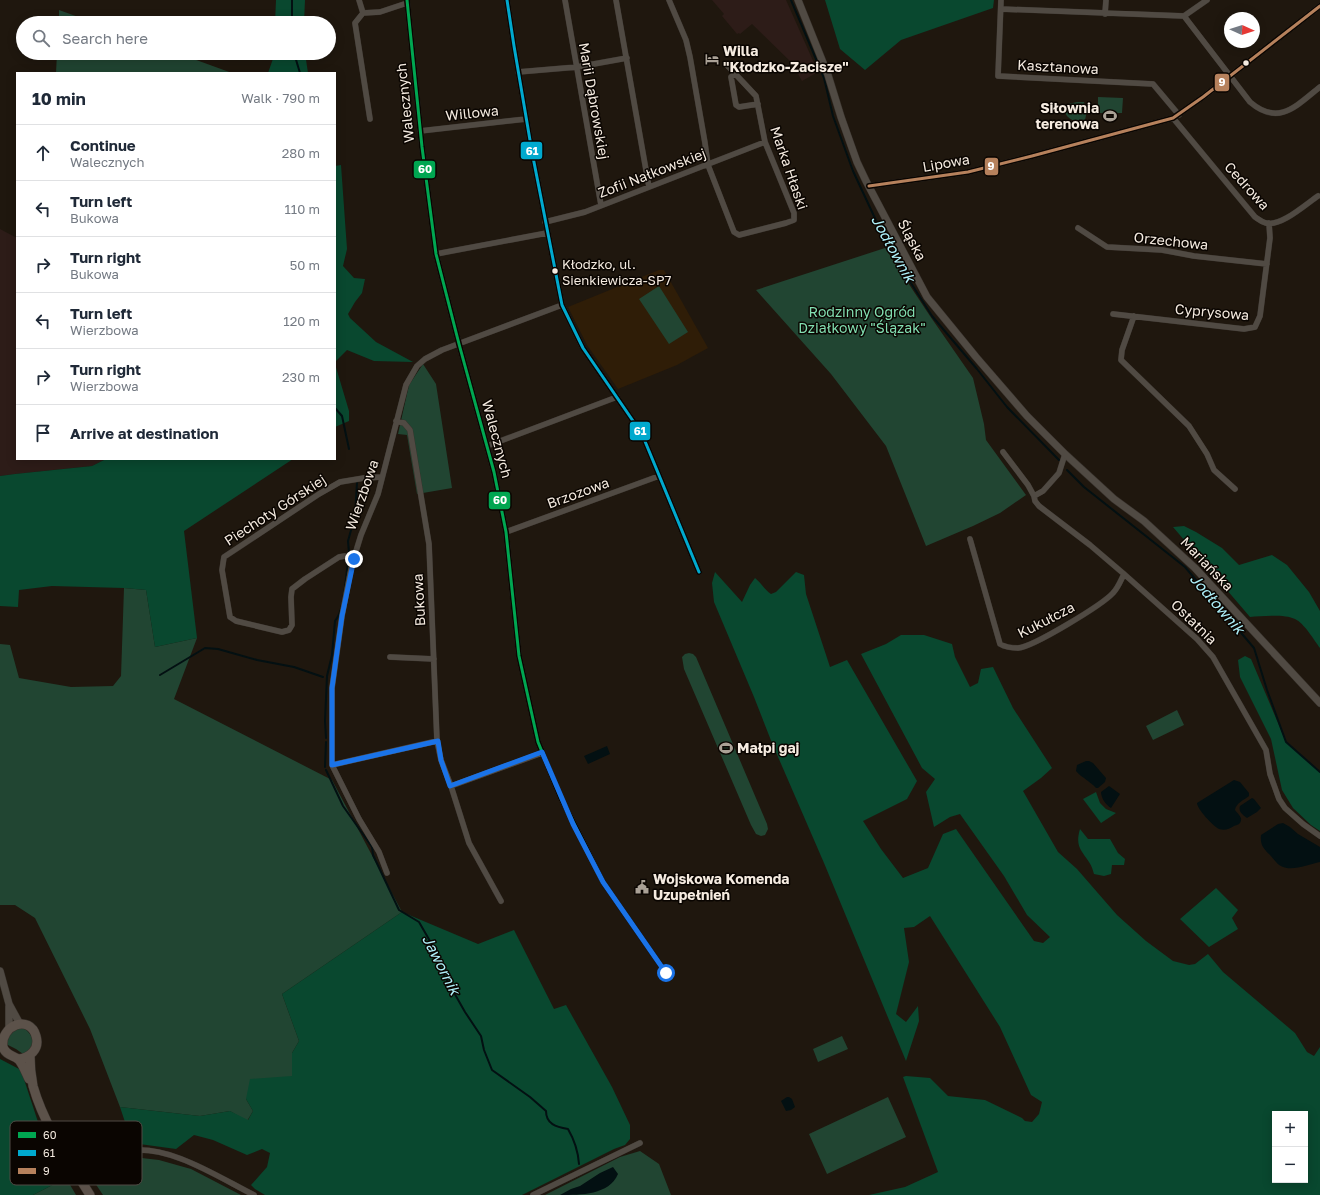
<!DOCTYPE html>
<html lang="en">
<head>
<meta charset="utf-8">
<style>
	:root { --surface:#fff; --page:#f2f2f3; --text:#1f2937; --muted:#747a83; --line:#e0e1e3 }
	body { margin:0; font-family:"Golos Text",sans-serif; background:var(--page); color:var(--text) }
	.controls { position:absolute; right:12px; bottom:12px; display:grid; overflow:hidden; border-radius:0px; box-shadow:0 2px 10px #0003 }
	.controls button { width:36px; height:36px; display:grid; place-items:center; padding:0; border:0; border-bottom:1px solid var(--line); background:var(--surface); color:var(--text); font:20px sans-serif }
	.compass { position:absolute; left:1224px; top:12px; width:36px; height:36px; border-radius:50%; background:var(--surface); box-shadow:0 2px 10px #0003; rotate:93deg }
	.stop { position:absolute; width:12px; height:12px; margin:-9px; border:3px solid #1a73e8; border-radius:50%; background:#fff }
	.stop.end { background:#1a73e8; border-color:#fff; box-shadow:0 1px 4px #0008 }
	.list { margin:0; padding:0; list-style:none }
	h2 { display:flex; justify-content:space-between; align-items:center; height:52px; margin:0; padding:0 16px; font-size:17px }
	h2 small { font-size:13px; font-weight:400; color:var(--muted) }
	.list li { display:grid; grid-template-columns:26px 1fr auto; gap:12px; align-items:center; box-sizing:border-box; height:56px; padding:0 16px; border-top:1px solid var(--line) }
	.list b { display:block; font-size:15px; white-space:nowrap }
	.list p { margin:0; font-size:13px; white-space:nowrap; color:var(--muted) }
	.list em { font-size:13px; font-style:normal; color:var(--muted) }
	.icon { flex:none; width:22px; height:22px; fill:none; stroke:currentColor; stroke-width:2; stroke-linecap:round; stroke-linejoin:round }
	.map { position:relative; flex:none; width:1320px; height:1195px; overflow:hidden }
	.search { position:absolute; background:var(--surface); box-shadow:0 2px 10px #0003; left:16px; top:16px; width:320px; height:44px; display:flex; align-items:center; gap:10px; box-sizing:border-box; padding:0 14px; border-radius:22px; color:var(--muted); font-size:15px }
	.panel { position:absolute; background:var(--surface); box-shadow:0 2px 10px #0003; left:16px; top:72px; width:320px; height:388px; border-radius:0px }
	.map>svg:first-child { display:block }
	.industrial { fill:#2d1c18 }
	.built { fill:#2f1d07 }
	.green { fill:#214532 }
	.forest { fill:#09482f; fill-rule:evenodd }
	.water { fill:#031012 }
	.lines { fill:none; stroke-linecap:round; stroke-linejoin:round }
	.stream { stroke:#031012; stroke-width:2 }
	.minor-casing { stroke:#37312b; stroke-width:6 }
	.tertiary-casing { stroke:#37312b; stroke-width:8 }
	.primary-casing { stroke:#37312b; stroke-width:10 }
	.minor { stroke:#504a43; stroke-width:5.5 }
	.tertiary { stroke:#504a43; stroke-width:7 }
	.primary { stroke:#5c524a; stroke-width:9 }
	.bus-1-casing { stroke:#0a0501; stroke-width:6 }
	.bus-2-casing { stroke:#0a0501; stroke-width:6 }
	.bus-3-casing { stroke:#0a0501; stroke-width:6 }
	.bus-1 { stroke:#00a651; stroke-width:3 }
	.bus-2 { stroke:#00a9ce; stroke-width:3 }
	.bus-3 { stroke:#b6815c; stroke-width:3 }
	.route { stroke:#1a73e8; stroke-width:5 }
	.bus-dot { fill:#f5ebe0; stroke:#0a0501; stroke-width:1.5 }
	.labels { text-anchor:middle; stroke-width:3; stroke-linejoin:round; paint-order:stroke }
	.bus-label { font-size:13px; fill:#f5ebe0; stroke:#0a0501; text-anchor:start }
	.poi-label { font-size:14px; font-weight:bold; fill:#f5ebe0; stroke:#0a0501; text-anchor:start }
	.street-label { font-size:14px; fill:#f5ebe0; stroke:#0a0501 }
	.park-label { font-size:14px; fill:#82dfb1; stroke:#0a0501 }
	.water-label { font-size:15px; font-style:italic; fill:#aef0f9; stroke:#0a0501 }
	.key { fill:#0a0501; stroke:#504a44; stroke-width:1 }
	.key-label { font-size:11px; fill:#f5ebe0 }
	.line-badge { stroke:#0a0501; stroke-width:1.5 }
	.badge-label { font-size:11px; text-anchor:middle; font-weight:bold; fill:#fff }
</style>
</head>
<body>
<div class="map">
<svg width="1320" height="1195" viewBox="0 0 1320 1195">
	<rect width="100%" height="100%" fill="#1f170e"/>
	<!-- industrial -->
	<path class="industrial" d="M712 0H786L818 72 802 81 798 74 792 67 794 65 752 24 740 34 739 33 737 34 722 16 724 14Z
		M0 229 17 238V459H106L92 466 15 474 0 476Z"/>
	<!-- built -->
	<path class="built" d="M659 270H664L708 348 677 365 618 389 587 345 568 307Z"/>
	<!-- green -->
	<path class="green" d="M59 10 95 23H59Z
		M57 53H177L232 73H56Z
		M1098 97 1123 98 1122 113H1098Z
		M1077 102H1084L1087 111 1085 120 1081 124C1072 120 1065 118 1064 108L1068 104Z
		M885 248 930 316 973 378 984 424 986 440 1026 495 1000 513 973 526 926 546 886 446 831 374 756 290Z
		M659 286 688 332 669 344 639 299Z
		M423 364 436 384 452 488 417 494 407 435 398 434 409 385Z
		M124 588 146 590 155 647 197 638 174 699 332 780 402 912 282 994 299 1041 292 1053V1077L246 1099 253 1111 247 1121 230 1111 200 1116 120 1107 90 1029 35 918 15 905H0V644L10 645 19 678 71 687 113 686 121 676Z
		M689 653 693 654 696 657 767 824 768 829 765 835 761 836 756 834 751 825 684 669 682 657 685 654Z
		M1177 710 1184 725 1153 740 1146 726Z
		M22 1027C35 1035 37 1047 23 1054L16 1049 6 1044 10 1031Z
		M842 1036 848 1049 818 1062 813 1049Z
		M888 1097 906 1137 827 1174 809 1134Z
		M640 1151 659 1164 671 1195H545L620 1157Z
		M133 1157 159 1160 191 1169 241 1195H103L89 1174Z
		M66 1178 76 1195H33Z"/>
	<!-- forest -->
	<path class="forest" d="M276 0H305L304 23H275Z
		M825 0H994L993 8 901 40 865 70 840 49Z
		M275 53H305L308 73H268Z
		M341 165 347 249 343 266 354 278 365 279 362 293 355 302 348 314 350 318 376 342 413 362 374 361 347 350 335 362V166Z
		M335 364 349 411V421L335 427Z
		M106 459H293L184 531 197 638 155 647 146 590 124 588 52 586 19 590 18 607 0 606V476L15 474 92 466Z
		M1184 526 1196 532 1222 548 1239 565 1272 555 1287 565 1309 592 1320 611V648C1314 640 1304 623 1295 619 1285 614 1262 616 1250 617L1173 527Z
		M715 572 742 602 750 585 755 578C761 583 765 590 771 594L776 592 796 572 804 575 806 594 830 667 847 660 917 781 907 799 863 821 881 849 903 878 928 868 943 834 956 829 1034 941 1043 943 1050 937 1027 915 1004 876 960 814 950 817 934 827 926 792 935 779 922 768 861 654 886 644 901 635H924L952 644 955 657 970 687 978 683 981 669 993 667 1013 708 1052 768 1041 778 1023 791 1058 852 1077 869 1117 915 1146 941 1173 961 1189 965 1195 964 1208 954 1223 972 1295 1033 1307 1052 1314 1056 1320 1047V1195H869L905 1187 938 1172 903 1077 906 1076 930 1078 948 1096 985 1100 1022 1118 1025 1121 1032 1122 1039 1114 1042 1102 1031 1095 1000 1027 930 916 914 927 904 928 909 962 896 1014 906 1022 918 1006 919 1021 906 1061 824 863 772 743 754 697 714 602 712 583ZM1275 1114H1305V1180H1275Z
		M1245 656 1251 659 1286 742 1320 772V831L1311 825 1293 808 1282 790 1271 739 1240 677 1238 660Z
		M1096 792 1100 803 1106 809 1116 813 1101 823 1083 799Z
		M1080 829 1088 839H1110L1118 853 1125 859 1124 865H1112L1111 874 1104 876 1094 874C1093 871 1092 866 1089 862 1081 850 1075 846 1080 829Z
		M1216 888 1238 910 1232 918 1238 929 1209 947 1180 919Z
		M402 912 478 944 514 930 554 1009 566 1005 612 1087 630 1125V1139L625 1145 614 1149 522 1195H265L255 1189 251 1185 267 1167 270 1153 262 1149 247 1155 213 1140 194 1135 176 1149 132 1143 120 1107 200 1116 230 1111 248 1120 253 1111 246 1099 250 1079 292 1076V1053L299 1041 282 994Z
		M0 1059 21 1070 38 1122 66 1178 33 1195H0Z"/>
	<!-- water -->
	<path class="water" d="M607 746 610 754 588 764 584 756Z
		M1086 761H1089L1093 763 1106 778 1105 782 1098 788H1096C1090 781 1082 778 1076 771L1077 765Z
		M1234 780 1240 782 1249 793V796C1244 800 1236 803 1235 810 1237 813 1242 817 1241 820 1241 824 1237 825 1234 826 1229 829 1225 831 1219 829 1213 826 1197 809 1197 803Z
		M1109 786 1120 794 1111 808C1106 805 1101 798 1101 792Z
		M1252 798 1254 799 1261 808 1257 812 1247 818C1243 815 1238 812 1240 806Z
		M1283 823 1290 827 1298 834 1320 847V862C1309 864 1294 871 1283 867 1277 865 1273 858 1269 854 1263 848 1260 844 1261 835L1278 824Z
		M787 1097H789L792 1099 795 1107 791 1110 786 1111 781 1101Z
		M613 1167 618 1174C609 1195 581 1195 560 1195L571 1189 580 1186 600 1173Z"/>
	<g class="lines">
		<!-- stream -->
		<path class="stream" d="M791 0 824 78 833 116 853 171 880 229 909 280 932 316 977 369 1007 407 1059 460
			M292 23V0
			M294 53 300 73
			M335 408 342 416 349 449
			M1067 470 1084 487 1185 567 1254 648 1267 690 1286 742 1320 772
			M349 553 348 541 355 516 357 483
			M160 675 205 648 218 649 257 660 294 667 323 677
			M326 738 325 721 327 676 332 655 335 621C345 609 345 579 348 564
			M325 767 326 742
			M326 770 343 806 372 847 373 855 399 910 419 922 438 955 440 968 465 1012 481 1036 484 1050 492 1070 530 1097 546 1111C546 1124 556 1127 568 1129 575 1141 578 1150 579 1164"/>
		<!-- minor casing -->
		<g class="minor-casing">
			<path id="minor" d="M359 0 363 13
				M407 0 422 147 436 254 459 344 494 472 506 532 519 656 538 742 561 798 603 882 666 973
				M507 0 514 46 532 152 562 305 583 348 642 434 699 572
				M565 0 601 205
				M616 0 649 187
				M669 0 686 40 690 57 705 143 708 165 734 232 739 235 786 223 794 220V213L765 142 756 96 726 64
				M1001 0 998 76 1153 84 1179 115
				M1001 9 1184 16
				M1105 14 1106 0
				M1184 16 1250 102C1279 127 1297 105 1320 87
				M1184 16 1207 0
				M518 72 577 67 627 58
				M735 74 731 77 736 105 739 107 758 104
				M1173 118 1255 217C1258 219 1262 222 1266 223 1281 227 1306 204 1318 196
				M370 119 355 23 363 13 380 12 407 3
				M420 131 526 119
				M869 186 968 172 1032 156 1173 118 1203 97 1320 6
				M545 222 585 212 765 142
				M1078 228 1107 247 1162 250 1194 256 1267 264
				M436 254 547 233
				M1113 314 1244 329 1255 327 1260 316 1270 238 1269 223
				M1134 316 1122 350 1121 360 1189 426 1207 454 1214 470 1235 489
				M396 421 404 423 410 430 429 544 437 741 441 760 451 786
				M487 446 617 397
				M1003 452 1028 485 1034 496 1043 491 1059 473 1065 454
				M1034 496 1035 501 1039 506 1090 545 1124 574 1197 639 1213 657 1266 750 1270 774 1279 799 1285 808 1303 824 1320 836
				M506 532 659 476
				M970 539 1000 644C1005 647 1012 648 1018 648 1033 647 1102 605 1113 593 1118 588 1121 580 1124 574
				M354 559 345 556 339 557 305 579 292 589 291 597 292 625 289 630 282 632 236 621 230 617 222 570 224 557 319 494 340 482 364 478 382 477
				M390 657 434 659
				M437 741 332 765V688L342 616 352 564 361 535 378 494 406 385 417 366 425 359 442 350 562 305
				M332 765 359 819 379 852 387 873
				M501 901 469 843 451 786 542 753
				M78 1175C93 1166 110 1155 128 1151 169 1144 218 1177 254 1195
				M533 1195 640 1143"/>
		</g>
		<!-- tertiary casing -->
		<g class="tertiary-casing">
			<path id="tertiary" d="M798 0 828 75 841 117 857 162 866 181 927 297 976 357 1027 416 1065 454 1114 499 1144 521 1195 568 1320 703
				M0 971 9 1004 20 1024
				M9 1027V1006"/>
		</g>
		<!-- primary casing -->
		<g class="primary-casing">
			<path id="primary" d="M30 1055C30 1065 31 1076 33 1086 44 1125 69 1161 90 1195
				M18 1059C30 1058 40 1049 36 1036 30 1014 0 1025 3 1047 6 1056 14 1055 19 1060 23 1065 26 1073 29 1079"/>
		</g>
		<!-- minor -->
		<use href="#minor" class="minor"/>
		<!-- tertiary -->
		<use href="#tertiary" class="tertiary"/>
		<!-- primary -->
		<use href="#primary" class="primary"/>
		<!-- bus-1 casing -->
		<g class="bus-1-casing">
			<path id="bus-1" d="M407 0 422 147 436 254 459 344 494 472 506 532 519 656 538 742 561 798 603 882 666 973"/>
		</g>
		<!-- bus-2 casing -->
		<g class="bus-2-casing">
			<path id="bus-2" d="M507 0 514 46 532 152 562 305 583 348 642 434 699 572"/>
		</g>
		<!-- bus-3 casing -->
		<g class="bus-3-casing">
			<path id="bus-3" d="M869 186 968 172 1032 156 1173 118 1203 97 1320 6"/>
		</g>
		<!-- bus-1 -->
		<use href="#bus-1" class="bus-1"/>
		<!-- bus-2 -->
		<use href="#bus-2" class="bus-2"/>
		<!-- bus-3 -->
		<use href="#bus-3" class="bus-3"/>
	</g>
	<g class="lines">
		<!-- route -->
		<path class="route" d="M354 559 342 616 332 688V765L438 741 441 760 450 786 542 752 573 824 603 882 666 973"/>
	</g>
	<!-- icons -->
	<defs>
		<g id="hotel-bare" transform="scale(1.08)"><path d="M-6-4.5h1.5V1H6V5H4.5V3h-9V5H-6ZM-4 0a1.8 1.8 0 1 1 3.6 0ZM.5 0V-2.5h3Q6-2.5 6 0Z" fill="#aaa196" stroke="#0a0501" stroke-width="2.5" paint-order="stroke"/></g>
		<g id="stadium-bare" transform="scale(1.08)"><path d="M0-5a6.5 5 0 1 0 0 10a6.5 5 0 1 0 0-10ZM-3.5-1.8h7v3.6h-7Z" fill="#aaa196" stroke="#0a0501" stroke-width="2.5" paint-order="stroke"/></g>
		<g id="civic-bare" transform="scale(1.08)"><path d="M-.6-6.5H3V-4.5H.6V-3L4-1V1h2V6H-6V1h2V-1L-.6-3ZM-1.2 2.5V6h2.4V2.5Z" fill="#aaa196" stroke="#0a0501" stroke-width="2.5" paint-order="stroke"/></g>
	</defs>
	<g fill-rule="evenodd">
		<use href="#hotel-bare" x="712" y="59"/>
		<use href="#stadium-bare" x="1110" y="116"/>
		<use href="#stadium-bare" x="726" y="748"/>
		<use href="#civic-bare" x="642" y="887"/>
	</g>
	<!-- markers -->
	<g class="bus-dot">
		<circle cx="1246" cy="63" r="3.5"/>
		<circle cx="555" cy="271" r="3.5"/>
	</g>
	<g class="labels">
		<!-- bus labels -->
		<g class="bus-label">
			<text x="562" y="269">Kłodzko, ul.<tspan x="562" dy="16">Sienkiewicza-SP7</tspan></text>
		</g>
		<!-- poi labels -->
		<g class="poi-label">
			<text x="723" y="56">Willa<tspan x="723" dy="16">"Kłodzko-Zacisze"</tspan></text>
			<text x="1099" y="113" text-anchor="end">Siłownia<tspan x="1099" dy="16">terenowa</tspan></text>
			<text x="737" y="753">Małpi gaj</text>
			<text x="653" y="884">Wojskowa Komenda<tspan x="653" dy="16">Uzupełnień</tspan></text>
		</g>
		<!-- street labels -->
		<g class="street-label">
			<text transform="translate(1058 67) rotate(3)" y="5">Kasztanowa</text>
			<text transform="translate(594 101) rotate(80)" y="5">Marii Dąbrowskiej</text>
			<text transform="translate(405 103) rotate(-96)" y="5">Walecznych</text>
			<text transform="translate(472 113) rotate(-6)" y="5">Willowa</text>
			<text transform="translate(946 163) rotate(-10)" y="5">Lipowa</text>
			<text transform="translate(789 168) rotate(71)" y="5">Marka Hłaski</text>
			<text transform="translate(652 173) rotate(-21)" y="5">Zofii Nałkowskiej</text>
			<text transform="translate(1247 186) rotate(48)" y="5">Cedrowa</text>
			<text transform="translate(912 240) rotate(62)" y="5">Śląska</text>
			<text transform="translate(1171 241) rotate(6)" y="5">Orzechowa</text>
			<text transform="translate(1212 312) rotate(5)" y="5">Cyprysowa</text>
			<text transform="translate(497 439) rotate(75)" y="5">Walecznych</text>
			<text transform="translate(578 493) rotate(-20)" y="5">Brzozowa</text>
			<text transform="translate(362 495) rotate(-71)" y="5">Wierzbowa</text>
			<text transform="translate(275 510) rotate(-33)" y="5">Piechoty Górskiej</text>
			<text transform="translate(1207 564) rotate(46)" y="5">Mariańska</text>
			<text transform="translate(419 600) rotate(-93)" y="5">Bukowa</text>
			<text transform="translate(1046 620) rotate(-27)" y="5">Kukułcza</text>
			<text transform="translate(1194 622) rotate(44)" y="5">Ostatnia</text>
		</g>
		<!-- park labels -->
		<g class="park-label">
			<text x="862" y="317">Rodzinny Ogród<tspan x="862" dy="16">Działkowy "Ślązak"</tspan></text>
		</g>
		<!-- water labels -->
		<g class="water-label">
			<text transform="translate(893 249) rotate(61)" y="5">Jodłownik</text>
			<text transform="translate(1217 604) rotate(49)" y="5">Jodłownik</text>
			<text transform="translate(441 965) rotate(63)" y="5">Jawornik</text>
		</g>
	</g>
	<!-- legend -->
	<rect x="10" y="1121" width="132" height="64" rx="6" class="key"/>
	<rect x="18" y="1132" width="18" height="6" fill="#00a651"/>
	<rect x="18" y="1150" width="18" height="6" fill="#00a9ce"/>
	<rect x="18" y="1168" width="18" height="6" fill="#b6815c"/>
	<g class="key-label">
		<text x="43" y="1139">60</text>
		<text x="43" y="1157">61</text>
		<text x="43" y="1175">9</text>
	</g>
	<g class="line-badge">
		<rect x="1214" y="73" width="16" height="19" rx="4" fill="#b6815c"/>
		<rect x="520" y="141" width="23" height="19" rx="4" fill="#00a9ce"/>
		<rect x="984" y="157" width="15" height="19" rx="4" fill="#b6815c"/>
		<rect x="413" y="160" width="23" height="19" rx="4" fill="#00a651"/>
		<rect x="629" y="421" width="22" height="20" rx="4" fill="#00a9ce"/>
		<rect x="488" y="491" width="23" height="19" rx="4" fill="#00a651"/>
	</g>
	<g class="badge-label">
		<text x="1222" y="86">9</text>
		<text x="532" y="155">61</text>
		<text x="991" y="170">9</text>
		<text x="425" y="173">60</text>
		<text x="640" y="435">61</text>
		<text x="500" y="504">60</text>
	</g>
</svg>
<div class="controls">
<button>+</button>
<button>−</button>
</div>
<svg class="compass" viewBox="-18 -18 36 36"><path d="M0-13l5 13h-10z" fill="#e53935"/><path d="M0 13l5-13h-10z" fill="#747a83"/></svg>
<div class="stop" style="left:666px;top:973px"></div>
<div class="stop end" style="left:354px;top:559px"></div>
<div class="search"><svg class="icon" aria-label="search" viewBox="0 0 24 24"><circle cx="10" cy="10" r="6"/><path d="M15 15l6 6"/></svg>Search here</div>
<section class="panel">
<h2>10 min<small>Walk · 790 m</small></h2>
<ul class="list">
<li><svg class="icon" aria-label="ahead" viewBox="0 0 24 24"><path d="M12 20V5M6 11l6-6 6 6"/></svg><div><b>Continue</b><p>Walecznych</p></div><em>280 m</em></li>
<li><svg class="icon" aria-label="left" viewBox="0 0 24 24"><path d="M17 20v-9H6M10 6l-5 5 5 5"/></svg><div><b>Turn left</b><p>Bukowa</p></div><em>110 m</em></li>
<li><svg class="icon" aria-label="right" viewBox="0 0 24 24"><path d="M7 20v-9h11M14 6l5 5-5 5"/></svg><div><b>Turn right</b><p>Bukowa</p></div><em>50 m</em></li>
<li><svg class="icon" aria-label="left" viewBox="0 0 24 24"><path d="M17 20v-9H6M10 6l-5 5 5 5"/></svg><div><b>Turn left</b><p>Wierzbowa</p></div><em>120 m</em></li>
<li><svg class="icon" aria-label="right" viewBox="0 0 24 24"><path d="M7 20v-9h11M14 6l5 5-5 5"/></svg><div><b>Turn right</b><p>Wierzbowa</p></div><em>230 m</em></li>
<li><svg class="icon" aria-label="arrive" viewBox="0 0 24 24"><path d="M6 21V4h12l-3 4 3 4H6"/></svg><div><b>Arrive at destination</b></div></li>
</ul>
</section>
</div>
</body>
</html>
